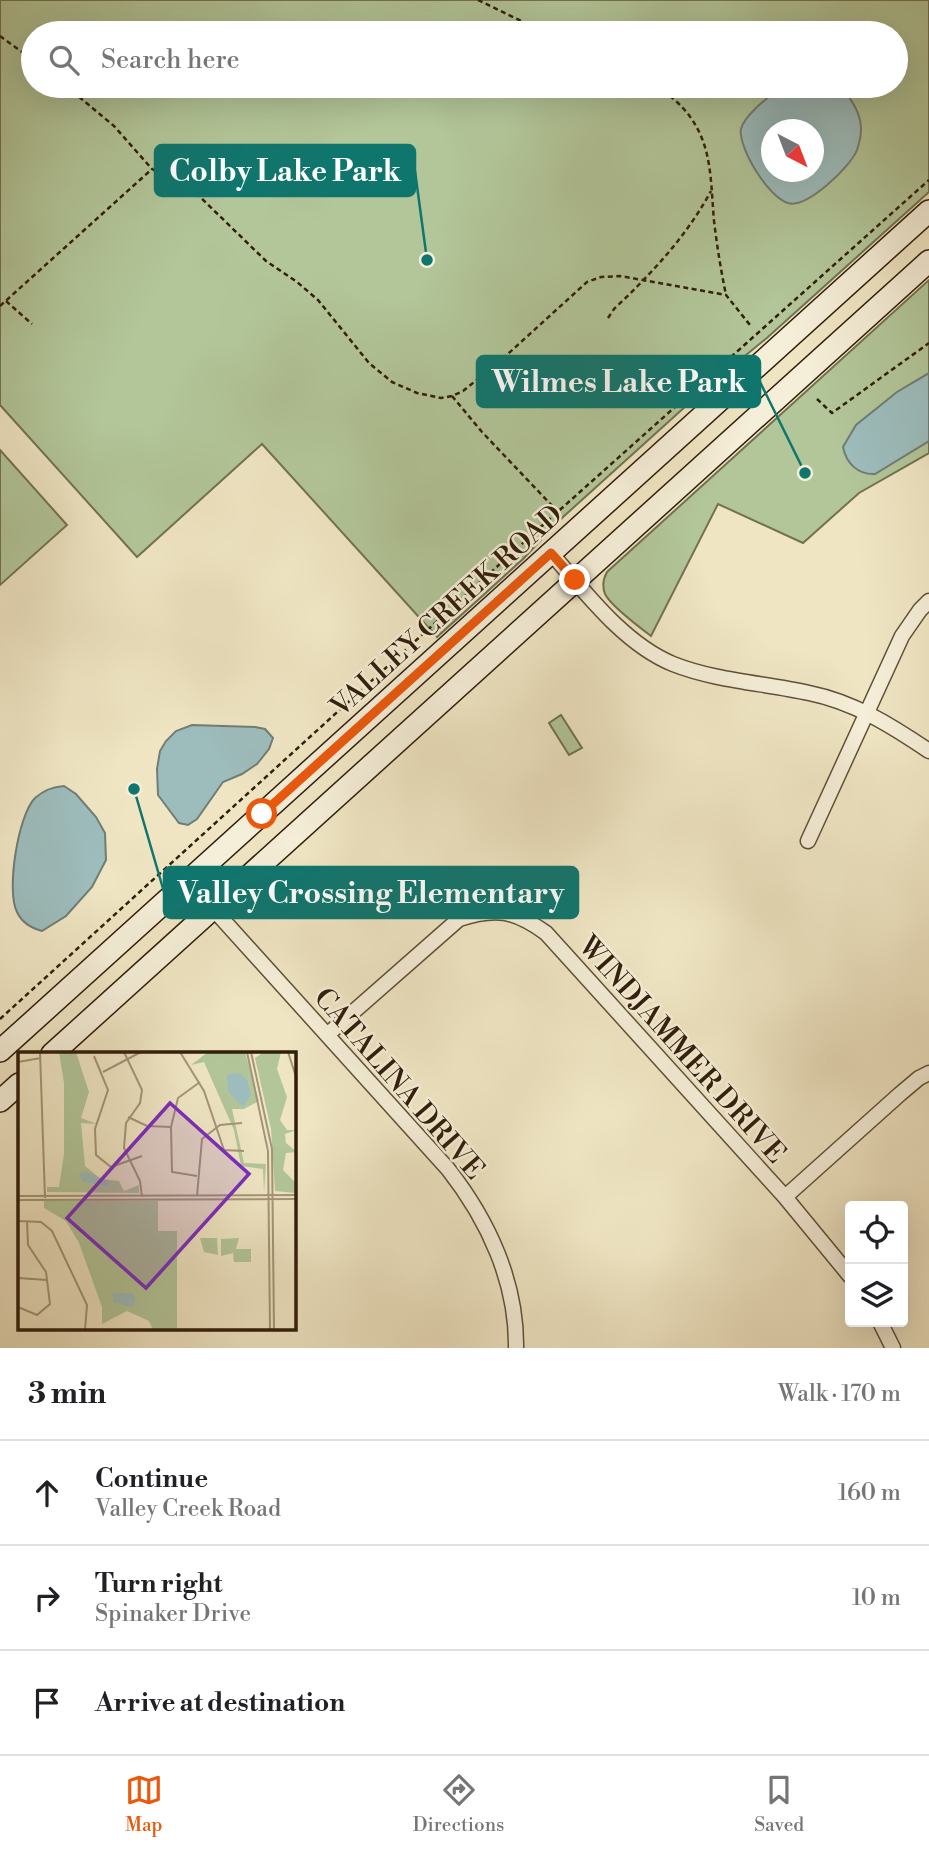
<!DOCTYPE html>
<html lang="en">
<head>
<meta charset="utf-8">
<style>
	:root { --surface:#fff; --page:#f6f6f6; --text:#202124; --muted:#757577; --line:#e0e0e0; --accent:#ea580c }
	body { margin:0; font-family:"Libre Bodoni",serif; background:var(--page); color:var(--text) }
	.controls { position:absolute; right:21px; bottom:21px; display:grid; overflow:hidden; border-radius:7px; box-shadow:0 7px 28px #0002 }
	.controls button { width:63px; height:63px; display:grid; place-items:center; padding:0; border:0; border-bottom:2px solid var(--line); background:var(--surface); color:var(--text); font:35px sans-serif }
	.compass { position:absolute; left:761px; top:119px; width:63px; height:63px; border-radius:50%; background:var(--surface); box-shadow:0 7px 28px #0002; rotate:138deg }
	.stop { position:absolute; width:21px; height:21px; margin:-16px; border:5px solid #ea580c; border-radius:50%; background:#fff }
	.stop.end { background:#ea580c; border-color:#fff; box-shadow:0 2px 7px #0008 }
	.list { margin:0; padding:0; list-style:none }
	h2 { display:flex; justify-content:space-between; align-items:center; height:91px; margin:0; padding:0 28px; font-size:30px }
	h2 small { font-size:23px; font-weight:400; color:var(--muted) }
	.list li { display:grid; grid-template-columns:46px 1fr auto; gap:21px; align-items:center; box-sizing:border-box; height:105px; padding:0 28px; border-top:2px solid var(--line) }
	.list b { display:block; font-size:26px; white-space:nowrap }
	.list p { margin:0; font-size:23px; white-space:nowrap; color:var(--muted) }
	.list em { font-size:23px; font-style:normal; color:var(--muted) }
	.icon { flex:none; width:38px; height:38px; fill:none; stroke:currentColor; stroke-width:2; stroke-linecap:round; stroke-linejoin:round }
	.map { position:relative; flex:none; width:929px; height:1348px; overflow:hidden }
	.search { position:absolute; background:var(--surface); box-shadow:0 7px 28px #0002; left:21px; right:21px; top:21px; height:77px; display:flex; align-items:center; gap:18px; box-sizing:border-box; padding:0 24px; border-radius:38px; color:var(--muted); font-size:26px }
	.sheet { height:406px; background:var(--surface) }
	nav { display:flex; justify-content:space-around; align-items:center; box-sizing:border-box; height:98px; border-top:2px solid var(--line); background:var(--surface); font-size:19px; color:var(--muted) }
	nav a { display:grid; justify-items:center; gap:4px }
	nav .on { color:var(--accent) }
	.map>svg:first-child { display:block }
	.green { fill:#b2c699; stroke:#727252; stroke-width:2; fill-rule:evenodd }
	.water { fill:#9dbdbd; stroke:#727d75; stroke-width:2; fill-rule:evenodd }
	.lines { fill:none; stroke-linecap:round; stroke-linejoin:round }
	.street-casing { stroke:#605038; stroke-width:17 }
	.secondary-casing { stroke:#311e0a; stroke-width:24 }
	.path { stroke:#311e0a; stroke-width:2.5; stroke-dasharray:5 3.5; stroke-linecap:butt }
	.street { stroke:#f5eed8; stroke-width:14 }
	.secondary { stroke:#f5eed8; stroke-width:21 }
	.route { stroke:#ea580c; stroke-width:9 }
	.labels { text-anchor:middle; stroke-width:5; stroke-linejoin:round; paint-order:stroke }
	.street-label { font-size:28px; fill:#311e0a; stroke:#f5eed8 }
	.inset-road { fill:none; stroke:#a39579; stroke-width:2 }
	.view { fill:#7b2cbf; fill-opacity:0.15; stroke:#7b2cbf; stroke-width:3.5 }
	.inset-edge { fill:none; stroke:#311e0a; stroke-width:3.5 }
	.leader { fill:none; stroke:#0f766e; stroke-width:2.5 }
	.callout-dot { fill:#0f766e; stroke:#f5eed8; stroke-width:2.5 }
	.callout { fill:#0f766e; stroke:#0f766e; stroke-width:2.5 }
	.callout-label { font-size:30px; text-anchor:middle; font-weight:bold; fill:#fff }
</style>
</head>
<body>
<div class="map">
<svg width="929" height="1348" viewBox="0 0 929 1348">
	<rect width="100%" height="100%" fill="#efe5c3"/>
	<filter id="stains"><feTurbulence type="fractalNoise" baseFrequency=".00286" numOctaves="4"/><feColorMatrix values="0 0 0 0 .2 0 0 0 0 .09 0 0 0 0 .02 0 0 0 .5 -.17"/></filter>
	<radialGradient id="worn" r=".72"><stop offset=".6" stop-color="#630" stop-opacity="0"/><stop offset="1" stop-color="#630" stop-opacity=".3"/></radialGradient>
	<!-- green -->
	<path class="green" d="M0 0H929V192L768 337 707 387 563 517 523 559 437 637 262 444 137 557 0 405ZM33 33H896V86H33ZM772 130H814V172H772Z
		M929 280V453L859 493 803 543 718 504 651 636C639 627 611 606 605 594 602 586 603 579 607 572Z
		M0 450 67 525 0 585Z
		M561 715 582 748 569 755 549 723Z"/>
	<!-- water -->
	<path class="water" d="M782 86H841C850 98 861 112 861 129 861 134 859 144 857 150 851 166 807 209 788 203 769 198 738 148 741 129 744 115 771 95 782 86ZM772 130H814V172H772Z
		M929 373V441L875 474C858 475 846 463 843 447L856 425 897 392Z
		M192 725 255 727 265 729 273 738 269 749 257 764 242 774 223 782 197 819 188 825 179 823 158 795 157 769 160 751 166 741 176 731Z
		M64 786 76 794 96 817 105 833 106 860 92 887 66 916 42 931C31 928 22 923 17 912 6 891 18 815 35 798 44 790 52 787 64 786Z"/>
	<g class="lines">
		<!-- street casing -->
		<g class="street-casing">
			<path id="street" d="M551 553C585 592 624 644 673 664 716 681 764 683 809 693 854 702 892 726 929 751
				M808 841 902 636 920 610 929 601
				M188 881 448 1169C488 1220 517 1282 516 1348
				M327 1035 459 919C496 907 514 910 546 933L785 1197 850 1276
				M785 1197 900 1094 919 1078 929 1073
				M880 1322 893 1348"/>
		</g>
		<!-- secondary casing -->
		<g class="secondary-casing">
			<path id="secondary" d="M0 1051 929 211
				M52 1054 929 261
				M0 1101 19 1084"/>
		</g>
		<!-- path -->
		<path class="path" d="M478 0 546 33
			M0 36 33 60
			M66 86 114 126 152 169 196 193 266 261 297 282 318 300 369 363 392 382 417 393 441 398 452 396 463 391 499 362 587 282 601 277 620 276 726 295 750 325
			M656 86C664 90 670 96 677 102 713 136 710 175 714 221 717 246 721 271 726 295
			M6 301 32 324
			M0 306 152 169
			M608 318 614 309C652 273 686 237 711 191
			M452 396 482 432 558 512
			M817 399 832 413 929 343
			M0 1019 534 533 929 180"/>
		<!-- street -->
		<use href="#street" class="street"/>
		<!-- secondary -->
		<use href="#secondary" class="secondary"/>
	</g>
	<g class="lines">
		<!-- route -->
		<path class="route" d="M262 814 551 553 575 580"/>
	</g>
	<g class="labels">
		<!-- street labels -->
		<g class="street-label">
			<text transform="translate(446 610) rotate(-42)" y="10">VALLEY CREEK ROAD</text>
			<text transform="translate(683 1049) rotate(48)" y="10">WINDJAMMER DRIVE</text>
			<text transform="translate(400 1083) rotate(49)" y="10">CATALINA DRIVE</text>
		</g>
	</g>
	<!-- overview -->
	<g transform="translate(18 1052)">
		<rect width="278" height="278" fill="#efe5c3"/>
		<path d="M41 0H58L71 40 63 66 79 72 63 71 67 114 83 127 101 129 106 139 121 133V141L29 140V135H41L46 102V31ZM190 0H227L241 49 226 57H214L226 111 248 112 246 141 245 117 223 114 216 78 186 10 173 13ZM246 0H263L259 17 269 45 262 68 269 78H279L267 82 268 91 279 100 268 101 265 118 278 131V141L257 139 253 77 237 6ZM26 149H140V179H159V278H135L131 269 109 259 84 272V255L61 191 48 169 26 156ZM182 186H199L200 203 186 200ZM221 186 218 197H233V210H216L215 201 203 204V187Z" fill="#b2c699"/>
		<path d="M213 21 223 22 229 28 233 43 225 55 210 39 209 24ZM67 119 90 129 91 134 65 130 61 122ZM115 241 118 247 114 255 95 250V241Z" fill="#9dbdbd"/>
		<path class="inset-road" d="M22 0 27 146M106 0 124 38 122 51 108 71 106 96 122 129 124 145M162 0 186 39 206 98 226 99M229 0 250 99 252 278M233 0 254 97 256 278M270 0 279 28M76 4 90 38 77 77 78 103 93 115 124 104M0 10 23 6M85 20 123 0M110 65 129 74 153 75M179 124 154 120 153 75 160 46 182 30M0 144 279 143M179 144 184 87 202 73 224 71M0 148 279 147M0 169 23 170 34 179 69 253 67 278M0 226 29 228M0 255 19 263 32 252 28 220 10 193 9 169"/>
		<path class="view" d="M152 51 231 122 128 236 49 166Z"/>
		<rect width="278" height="278" class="inset-edge"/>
	</g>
	<!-- callouts -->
	<path class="leader" d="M427 260L415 171M805 473L760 382M134 789L164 892"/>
	<g class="callout-dot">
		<circle cx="427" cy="260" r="7"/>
		<circle cx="805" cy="473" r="7"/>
		<circle cx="134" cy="789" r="7"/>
	</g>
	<g class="callout">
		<rect x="155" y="145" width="260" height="51" rx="7"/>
		<rect x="477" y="356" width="283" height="51" rx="7"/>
		<rect x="164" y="867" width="414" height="51" rx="7"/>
	</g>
	<g class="callout-label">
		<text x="285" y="181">Colby Lake Park</text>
		<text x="619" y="392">Wilmes Lake Park</text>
		<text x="371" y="903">Valley Crossing Elementary</text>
	</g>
	<rect width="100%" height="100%" filter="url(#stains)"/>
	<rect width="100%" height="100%" fill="url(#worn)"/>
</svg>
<div class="controls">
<button><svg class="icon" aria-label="locate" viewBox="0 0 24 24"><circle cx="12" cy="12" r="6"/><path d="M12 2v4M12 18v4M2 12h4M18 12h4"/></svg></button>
<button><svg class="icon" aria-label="layers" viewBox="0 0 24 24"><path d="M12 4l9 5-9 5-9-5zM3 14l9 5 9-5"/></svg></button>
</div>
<svg class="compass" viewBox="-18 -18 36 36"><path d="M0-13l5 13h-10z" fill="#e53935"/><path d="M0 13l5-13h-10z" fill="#757577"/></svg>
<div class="stop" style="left:262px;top:814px"></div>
<div class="stop end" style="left:575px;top:580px"></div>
<div class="search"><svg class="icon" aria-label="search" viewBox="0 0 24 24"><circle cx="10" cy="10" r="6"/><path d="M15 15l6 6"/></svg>Search here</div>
</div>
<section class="sheet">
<h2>3 min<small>Walk · 170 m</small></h2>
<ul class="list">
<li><svg class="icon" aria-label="ahead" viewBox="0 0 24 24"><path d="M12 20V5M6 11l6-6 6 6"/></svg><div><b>Continue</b><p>Valley Creek Road</p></div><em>160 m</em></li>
<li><svg class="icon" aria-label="right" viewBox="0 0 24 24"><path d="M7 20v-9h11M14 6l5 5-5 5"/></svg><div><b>Turn right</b><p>Spinaker Drive</p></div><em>10 m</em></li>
<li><svg class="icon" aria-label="arrive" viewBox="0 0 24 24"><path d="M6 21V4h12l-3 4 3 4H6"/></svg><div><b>Arrive at destination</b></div></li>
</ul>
</section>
<nav>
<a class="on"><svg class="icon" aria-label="map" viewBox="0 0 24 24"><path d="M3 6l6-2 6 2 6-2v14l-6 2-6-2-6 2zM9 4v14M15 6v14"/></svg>Map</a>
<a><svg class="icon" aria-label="directions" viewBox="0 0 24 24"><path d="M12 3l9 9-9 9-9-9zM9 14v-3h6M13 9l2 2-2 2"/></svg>Directions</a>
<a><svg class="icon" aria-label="saved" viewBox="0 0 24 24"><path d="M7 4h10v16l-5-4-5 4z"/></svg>Saved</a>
</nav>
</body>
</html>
